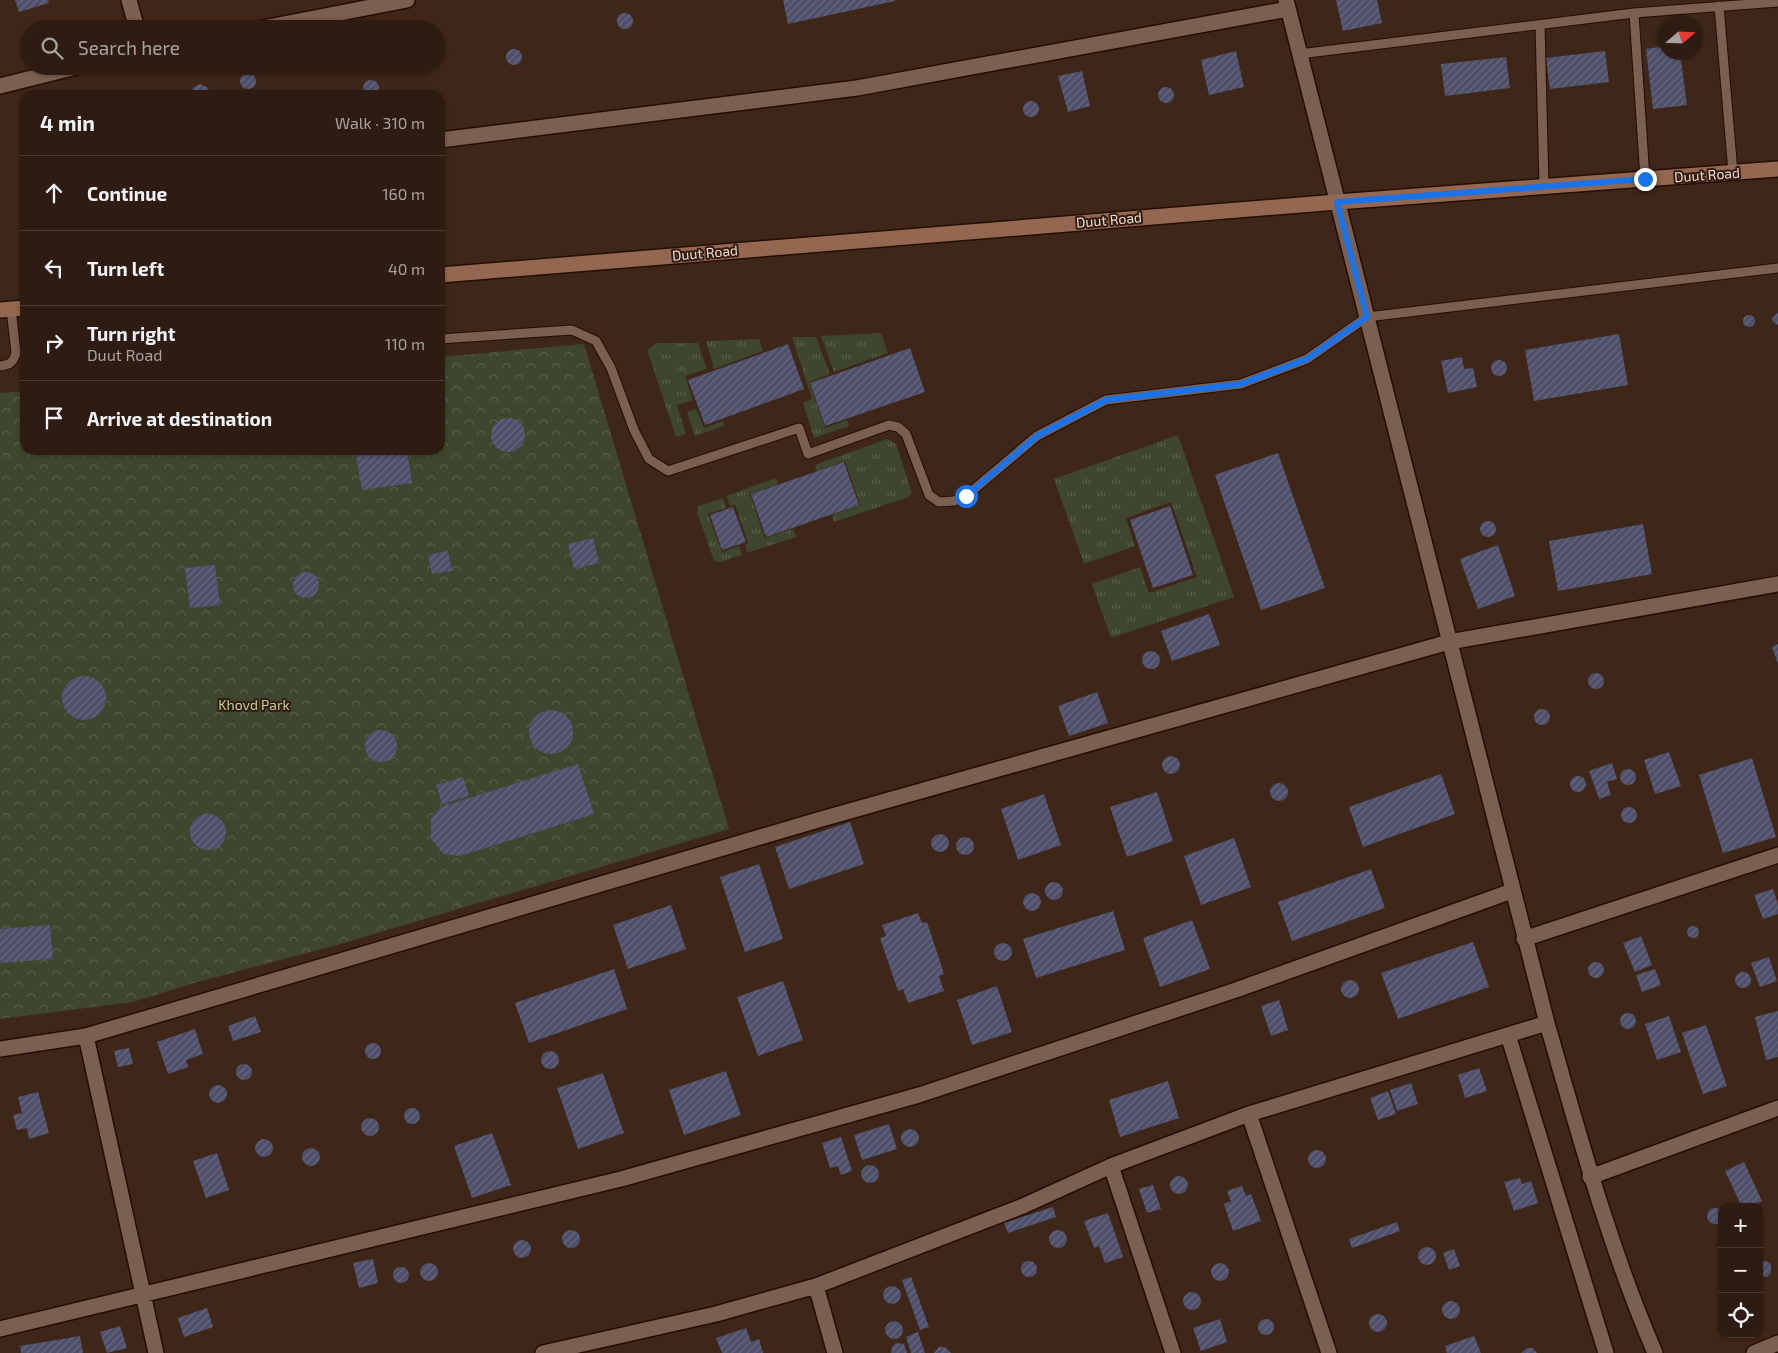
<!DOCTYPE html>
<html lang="en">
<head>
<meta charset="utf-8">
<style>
	:root { --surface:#2e1c12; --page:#3a2920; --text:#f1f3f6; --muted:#a7a19f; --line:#493a32 }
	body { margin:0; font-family:"Exo 2",sans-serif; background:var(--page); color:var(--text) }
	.controls { position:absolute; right:15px; bottom:15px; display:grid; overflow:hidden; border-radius:10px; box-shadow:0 1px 4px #0004 }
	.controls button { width:45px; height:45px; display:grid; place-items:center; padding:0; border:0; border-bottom:1px solid var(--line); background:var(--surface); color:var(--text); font:25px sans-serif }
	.compass { position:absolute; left:1658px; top:15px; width:45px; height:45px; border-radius:50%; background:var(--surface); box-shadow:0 1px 4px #0004; rotate:71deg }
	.stop { position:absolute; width:15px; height:15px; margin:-11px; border:4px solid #1a73e8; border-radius:50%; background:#fff }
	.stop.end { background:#1a73e8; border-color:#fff; box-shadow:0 1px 5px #0008 }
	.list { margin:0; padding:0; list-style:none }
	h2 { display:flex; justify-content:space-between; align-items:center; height:65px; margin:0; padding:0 20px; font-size:21px }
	h2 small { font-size:16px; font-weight:400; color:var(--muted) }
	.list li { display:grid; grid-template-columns:32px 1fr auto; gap:15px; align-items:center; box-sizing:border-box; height:75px; padding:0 20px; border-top:1px solid var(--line) }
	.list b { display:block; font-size:19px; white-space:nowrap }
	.list p { margin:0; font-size:16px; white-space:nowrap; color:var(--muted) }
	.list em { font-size:16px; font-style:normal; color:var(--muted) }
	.icon { flex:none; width:28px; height:28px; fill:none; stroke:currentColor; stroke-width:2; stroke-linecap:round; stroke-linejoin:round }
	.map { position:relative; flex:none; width:1778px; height:1353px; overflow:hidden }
	.search { position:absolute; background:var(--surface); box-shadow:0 1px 4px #0004; left:20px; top:20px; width:425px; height:55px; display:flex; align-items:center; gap:12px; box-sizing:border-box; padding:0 18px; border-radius:28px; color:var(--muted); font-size:19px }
	.panel { position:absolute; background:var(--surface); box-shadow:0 1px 4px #0004; left:20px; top:90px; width:425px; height:365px; border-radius:15px }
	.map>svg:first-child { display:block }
	.grass { fill:url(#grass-tufts) }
	.park { fill:url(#park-crowns) }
	.building { fill:url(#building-hatch) }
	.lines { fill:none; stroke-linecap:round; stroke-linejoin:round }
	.service-casing { stroke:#240e03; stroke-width:11 }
	.minor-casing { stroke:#240e03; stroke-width:18 }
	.secondary-casing { stroke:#240e03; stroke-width:18 }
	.service { stroke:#7b5f50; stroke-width:9 }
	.minor { stroke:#7b5f50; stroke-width:15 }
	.secondary { stroke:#946750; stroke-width:15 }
	.route { stroke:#1a73e8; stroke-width:6 }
	.labels { text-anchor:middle; stroke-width:4; stroke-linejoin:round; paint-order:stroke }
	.street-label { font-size:14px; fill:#ecdbd3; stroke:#331c0f }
	.park-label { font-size:14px; fill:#bad094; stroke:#331c0f }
</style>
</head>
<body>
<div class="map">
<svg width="1778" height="1353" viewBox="0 0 1778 1353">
	<defs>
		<pattern id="grass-tufts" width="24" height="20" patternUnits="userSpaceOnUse" patternTransform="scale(1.25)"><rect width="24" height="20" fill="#3e462e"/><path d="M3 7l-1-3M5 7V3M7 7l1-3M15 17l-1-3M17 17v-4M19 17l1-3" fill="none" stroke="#5a604b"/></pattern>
		<pattern id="park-crowns" width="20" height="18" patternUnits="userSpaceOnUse" patternTransform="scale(1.25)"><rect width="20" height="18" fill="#3e462e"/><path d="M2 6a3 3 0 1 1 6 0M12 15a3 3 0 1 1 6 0" fill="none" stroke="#5a604b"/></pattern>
		<pattern id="building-hatch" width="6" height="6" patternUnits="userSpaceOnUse" patternTransform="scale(1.25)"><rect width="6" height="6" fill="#4e4f6a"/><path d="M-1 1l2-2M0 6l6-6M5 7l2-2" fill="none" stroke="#68687e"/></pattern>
	</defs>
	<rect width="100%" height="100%" fill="#3e2618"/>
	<!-- grass -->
	<path class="grass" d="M881 333 888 353 834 372 821 336Z
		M792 337H816L830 374 809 382 825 428 847 420 849 426 814 438 803 403 812 399Z
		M759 339 763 351 714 369 706 341Z
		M657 343H698L707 369 685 376 693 400 677 405 686 434 676 437 647 350Z
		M696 409 704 428 723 421 724 426 695 436 687 412Z
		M1178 435 1234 597 1111 638 1092 584 1140 567 1149 593 1197 577 1171 502 1126 518 1135 546 1084 564 1054 479Z
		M887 439 896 444 912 493 908 497 834 522 832 515 860 505 845 461 817 471 815 465Z
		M776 478 778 484 750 494 765 538 793 529 796 537 747 553 745 545 748 543 735 505 730 506 726 496Z
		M723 498 726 508 708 514 722 552 739 546 742 555 721 562 714 561 697 512 699 506Z"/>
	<!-- park -->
	<path class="park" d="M584 344 729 829 337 945 194 983 133 1002 0 1019V393L25 391V450H440V357Z"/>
	<!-- building -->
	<path class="building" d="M15 0H48L49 3 19 12Z
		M783 0H895V1L788 24Z
		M1336 0H1377L1382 23 1343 31Z
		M617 21a8 8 0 1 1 16 0a8 8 0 1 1-16 0Z
		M1666 46V52H1680L1687 105 1653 109 1646 49Z
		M506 57a8 8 0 1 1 16 0a8 8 0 1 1-16 0Z
		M1236 51 1244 87 1209 95 1201 60Z
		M1605 51 1609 82 1550 89 1546 58Z
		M1506 57 1510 88 1445 96 1441 64Z
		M1082 71 1090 106 1068 112 1058 76Z
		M240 81a8 8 0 1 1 16 0a8 8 0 1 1-16 0Z
		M363 88a8 8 0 1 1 16 0a8 8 0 1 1-16 0Z
		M200 84 208 88 209 95H191L193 88Z
		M1158 95a8 8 0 1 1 16 0a8 8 0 1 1-16 0Z
		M1023 109a8 8 0 1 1 16 0a8 8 0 1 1-16 0Z
		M1778 312V325L1773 322 1772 318Z
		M1743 321a6 6 0 1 1 12 0a6 6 0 1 1-12 0Z
		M1619 334 1628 385 1534 401 1525 350Z
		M788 344 804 389 705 425 688 380Z
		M910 348 925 392 825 426 810 383Z
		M1462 357 1464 369 1473 368 1477 387 1448 393 1441 361Z
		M1491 368a8 8 0 1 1 16 0a8 8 0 1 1-16 0Z
		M491 435a17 17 0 1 1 34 0a17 17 0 1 1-34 0Z
		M355 450H407L412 483 362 490Z
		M1278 453 1325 588 1261 610 1215 475Z
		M844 462 859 505 766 537 751 494Z
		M1170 506 1193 575 1153 588 1130 520Z
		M733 507 746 542 722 550 710 515Z
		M1480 529a8 8 0 1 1 16 0a8 8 0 1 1-16 0Z
		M1643 524 1652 574 1558 591 1549 541Z
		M593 538 599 563 574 569 568 544Z
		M1498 545 1515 596 1478 609 1460 559Z
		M448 551 452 571 432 574 428 555Z
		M215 565 220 605 190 608 185 568Z
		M293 585a13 13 0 1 1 26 0a13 13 0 1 1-26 0Z
		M1209 614 1220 645 1172 661 1161 631Z
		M1778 644V664L1772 647Z
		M1142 660a9 9 0 1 1 18 0a9 9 0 1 1-18 0Z
		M1588 681a8 8 0 1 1 16 0a8 8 0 1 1-16 0Z
		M62 698a22 22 0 1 1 44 0a22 22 0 1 1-44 0Z
		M1097 692 1108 723 1069 736 1058 706Z
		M1534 717a8 8 0 1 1 16 0a8 8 0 1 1-16 0Z
		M529 732a22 22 0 1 1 44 0a22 22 0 1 1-44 0Z
		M365 746a16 16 0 1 1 32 0a16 16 0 1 1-32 0Z
		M1669 752 1681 786 1655 794 1644 760Z
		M1162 765a9 9 0 1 1 18 0a9 9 0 1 1-18 0Z
		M1752 758 1776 837 1723 853 1699 775Z
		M1612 763 1617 779 1607 782 1611 795 1599 799 1589 771Z
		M578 764 594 814 460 856 444 854 431 839V819L440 807Z
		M1620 777a8 8 0 1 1 16 0a8 8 0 1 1-16 0Z
		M1441 774 1455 814 1363 847 1349 807Z
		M1570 784a8 8 0 1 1 16 0a8 8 0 1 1-16 0Z
		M463 777 469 796 442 804 436 785Z
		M1270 792a9 9 0 1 1 18 0a9 9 0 1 1-18 0Z
		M1157 792 1173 841 1127 857 1110 807Z
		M1044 794 1061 845 1018 860 1001 809Z
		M1621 815a8 8 0 1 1 16 0a8 8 0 1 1-16 0Z
		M190 832a18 18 0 1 1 36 0a18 18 0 1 1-36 0Z
		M850 822 864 864 789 889 775 847Z
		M931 843a9 9 0 1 1 18 0a9 9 0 1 1-18 0Z
		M956 846a9 9 0 1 1 18 0a9 9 0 1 1-18 0Z
		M1234 838 1251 887 1201 905 1184 856Z
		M759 864 783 939 745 952 720 877Z
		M1371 869 1385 908 1292 941 1278 902Z
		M1045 891a9 9 0 1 1 18 0a9 9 0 1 1-18 0Z
		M1773 889 1778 904V914L1763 919 1754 895Z
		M1023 902a9 9 0 1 1 18 0a9 9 0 1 1-18 0Z
		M671 905 686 949 628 969 613 925Z
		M1113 911 1125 950 1036 978 1023 939Z
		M918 913 922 923 927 922 944 974 939 976 944 991 908 1003 903 989 898 991 880 938 886 936 882 925Z
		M1192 920 1210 969 1160 987 1143 938Z
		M50 925 53 959 0 963V929Z
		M1687 932a6 6 0 1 1 12 0a6 6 0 1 1-12 0Z
		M1641 936 1652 965 1635 972 1623 943Z
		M1473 942 1489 987 1398 1019 1381 973Z
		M994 952a9 9 0 1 1 18 0a9 9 0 1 1-18 0Z
		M1769 957 1777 981 1760 987 1751 963Z
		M1588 970a8 8 0 1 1 16 0a8 8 0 1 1-16 0Z
		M614 969 627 1009 529 1043 515 1003Z
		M1655 969 1661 985 1642 992 1636 975Z
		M1735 980a8 8 0 1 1 16 0a8 8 0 1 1-16 0Z
		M1341 989a9 9 0 1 1 18 0a9 9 0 1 1-18 0Z
		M783 981 803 1040 758 1056 737 997Z
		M997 986 1012 1032 972 1045 957 1000Z
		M1279 1000 1288 1030 1271 1036 1261 1006Z
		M1778 1011V1057L1766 1060 1755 1017Z
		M1620 1021a8 8 0 1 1 16 0a8 8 0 1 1-16 0Z
		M255 1016 261 1032 233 1041 228 1026Z
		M1669 1016 1681 1052 1657 1060 1645 1024Z
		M1706 1025 1727 1086 1703 1094 1682 1033Z
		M195 1029 203 1054 186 1060 188 1067 168 1074 157 1042Z
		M365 1051a8 8 0 1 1 16 0a8 8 0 1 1-16 0Z
		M129 1048 133 1064 118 1067 114 1051Z
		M541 1060a9 9 0 1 1 18 0a9 9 0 1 1-18 0Z
		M236 1072a8 8 0 1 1 16 0a8 8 0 1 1-16 0Z
		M1479 1068 1487 1091 1465 1098 1458 1075Z
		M726 1071 741 1115 684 1135 669 1090Z
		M603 1073 624 1133 578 1149 557 1088Z
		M1168 1081 1179 1118 1120 1137 1109 1100Z
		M1411 1083 1418 1104 1397 1111 1390 1090Z
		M209 1094a9 9 0 1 1 18 0a9 9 0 1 1-18 0Z
		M1388 1091 1396 1114 1378 1120 1370 1098Z
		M38 1092 49 1133 29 1139 27 1128 17 1130 13 1115 22 1113 18 1097Z
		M404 1116a8 8 0 1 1 16 0a8 8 0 1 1-16 0Z
		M361 1127a9 9 0 1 1 18 0a9 9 0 1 1-18 0Z
		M889 1124 897 1149 862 1160 854 1135Z
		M901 1138a9 9 0 1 1 18 0a9 9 0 1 1-18 0Z
		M492 1133 511 1185 472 1198 454 1146Z
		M841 1137 852 1171 841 1175 838 1166 830 1168 822 1143Z
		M255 1148a9 9 0 1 1 18 0a9 9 0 1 1-18 0Z
		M302 1157a9 9 0 1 1 18 0a9 9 0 1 1-18 0Z
		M1308 1159a9 9 0 1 1 18 0a9 9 0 1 1-18 0Z
		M217 1153 229 1190 206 1198 193 1161Z
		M1744 1162 1762 1201 1749 1207H1742L1725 1171Z
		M861 1174a9 9 0 1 1 18 0a9 9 0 1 1-18 0Z
		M1170 1185a9 9 0 1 1 18 0a9 9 0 1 1-18 0Z
		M1520 1178 1522 1184 1531 1181 1538 1203 1514 1211 1504 1182Z
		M1153 1185 1161 1209 1147 1213 1139 1189Z
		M1242 1186 1246 1196 1251 1194 1261 1221 1233 1231 1224 1204 1231 1201 1227 1191Z
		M1053 1207 1056 1217 1008 1233 1004 1223Z
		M1707 1216a8 8 0 1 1 16 0a8 8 0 1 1-16 0Z
		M1108 1213 1123 1257 1105 1263 1099 1246 1094 1248 1084 1221Z
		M1397 1222 1400 1231 1352 1248 1349 1239Z
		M1049 1239a9 9 0 1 1 18 0a9 9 0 1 1-18 0Z
		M562 1239a9 9 0 1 1 18 0a9 9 0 1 1-18 0Z
		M513 1249a9 9 0 1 1 18 0a9 9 0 1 1-18 0Z
		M1418 1256a9 9 0 1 1 18 0a9 9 0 1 1-18 0Z
		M1454 1249 1460 1266 1449 1270 1443 1253Z
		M373 1259 378 1283 359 1288 353 1263Z
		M1021 1269a8 8 0 1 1 16 0a8 8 0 1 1-16 0Z
		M1759 1261H1766L1771 1264V1273L1767 1277 1759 1276Z
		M420 1272a9 9 0 1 1 18 0a9 9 0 1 1-18 0Z
		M1211 1272a9 9 0 1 1 18 0a9 9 0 1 1-18 0Z
		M393 1275a8 8 0 1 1 16 0a8 8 0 1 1-16 0Z
		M911 1277 929 1327 920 1330 902 1280Z
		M883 1295a9 9 0 1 1 18 0a9 9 0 1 1-18 0Z
		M1183 1301a9 9 0 1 1 18 0a9 9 0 1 1-18 0Z
		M1442 1310a9 9 0 1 1 18 0a9 9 0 1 1-18 0Z
		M207 1308 213 1327 184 1337 178 1318Z
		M1369 1323a9 9 0 1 1 18 0a9 9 0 1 1-18 0Z
		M1258 1327a8 8 0 1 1 16 0a8 8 0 1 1-16 0Z
		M1220 1319 1227 1342 1201 1351 1193 1328Z
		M885 1330a9 9 0 1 1 18 0a9 9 0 1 1-18 0Z
		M120 1326 127 1348 107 1353 100 1332Z
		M746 1328 751 1342 759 1339 763 1353H722L716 1338Z
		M918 1332 925 1353H911L906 1337Z
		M80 1336 83 1353H21L20 1346Z
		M1474 1336 1481 1353H1447L1445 1346Z
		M896 1343 904 1344 907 1353H891L892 1347Z
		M939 1347H945L951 1353H934Z
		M1527 1348H1533L1537 1353H1521Z"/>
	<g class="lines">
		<!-- service casing -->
		<g class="service-casing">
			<path id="service" d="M1719 6 1733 173
				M1634 13 1645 179
				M1540 25 1544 187
				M1299 54 1634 13 1778 2
				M440 339 572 330 596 341 611 368 634 430 649 459 668 471 799 428 808 454 889 425 898 427 906 434 929 495 939 502 954 501 966 496 1037 436 1106 400 1241 384 1307 359 1367 317 1778 268
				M0 366C9 365 13 363 16 353L11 309"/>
		</g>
		<!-- minor casing -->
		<g class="minor-casing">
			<path id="minor" d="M129 0 137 29
				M1286 0 1547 1023C1579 1135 1609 1246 1655 1353
				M258 29 407 0
				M0 86 80 66
				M440 140 857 88 1288 9
				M1524 939 1778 855
				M1508 1035 1606 1353
				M86 1036 156 1353
				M0 1049 86 1036 818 820 1449 642 1778 584
				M1249 1114 1329 1353
				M1111 1166 1173 1353
				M1590 1177 1778 1108
				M816 1286 835 1353
				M0 1329 621 1179 919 1095 1236 990 1512 891
				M543 1353 716 1314 816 1286 1023 1206 1111 1166 1249 1114 1547 1023
				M1754 1353 1778 1343"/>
		</g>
		<!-- secondary casing -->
		<g class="secondary-casing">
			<path id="secondary" d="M440 275 1337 202 1778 169
				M0 310 25 308"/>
		</g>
		<!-- service -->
		<use href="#service" class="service"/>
		<!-- minor -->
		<use href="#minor" class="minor"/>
		<!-- secondary -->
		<use href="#secondary" class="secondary"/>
	</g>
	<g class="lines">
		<!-- route -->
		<path class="route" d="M966 496 1037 436 1106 400 1241 384 1307 359 1367 317 1337 202 1645 179"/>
	</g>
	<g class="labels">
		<!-- street labels -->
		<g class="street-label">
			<text transform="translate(1707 175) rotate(-4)" y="5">Duut Road</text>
			<text transform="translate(1109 220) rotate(-5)" y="5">Duut Road</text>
			<text transform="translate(705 253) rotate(-5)" y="5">Duut Road</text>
		</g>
		<!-- park labels -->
		<g class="park-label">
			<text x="254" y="710">Khovd Park</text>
		</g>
	</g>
</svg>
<div class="controls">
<button>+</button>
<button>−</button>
<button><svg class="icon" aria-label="locate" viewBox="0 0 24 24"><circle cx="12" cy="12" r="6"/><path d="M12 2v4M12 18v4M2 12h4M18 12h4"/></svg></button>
</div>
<svg class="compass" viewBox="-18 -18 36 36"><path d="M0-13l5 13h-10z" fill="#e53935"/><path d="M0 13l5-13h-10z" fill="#a7a19f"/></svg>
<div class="stop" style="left:966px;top:496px"></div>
<div class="stop end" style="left:1645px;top:179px"></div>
<div class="search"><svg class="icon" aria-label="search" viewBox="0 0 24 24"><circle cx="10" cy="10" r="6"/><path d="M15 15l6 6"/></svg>Search here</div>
<section class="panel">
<h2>4 min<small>Walk · 310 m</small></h2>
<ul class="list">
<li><svg class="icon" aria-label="ahead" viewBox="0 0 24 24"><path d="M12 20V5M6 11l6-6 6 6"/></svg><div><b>Continue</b></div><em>160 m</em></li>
<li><svg class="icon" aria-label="left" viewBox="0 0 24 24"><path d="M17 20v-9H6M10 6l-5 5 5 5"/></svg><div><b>Turn left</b></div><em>40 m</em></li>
<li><svg class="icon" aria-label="right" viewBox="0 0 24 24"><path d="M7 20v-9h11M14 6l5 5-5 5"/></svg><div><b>Turn right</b><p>Duut Road</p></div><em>110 m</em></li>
<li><svg class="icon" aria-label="arrive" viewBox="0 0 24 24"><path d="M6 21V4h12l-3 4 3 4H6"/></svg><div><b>Arrive at destination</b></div></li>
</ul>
</section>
</div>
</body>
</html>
